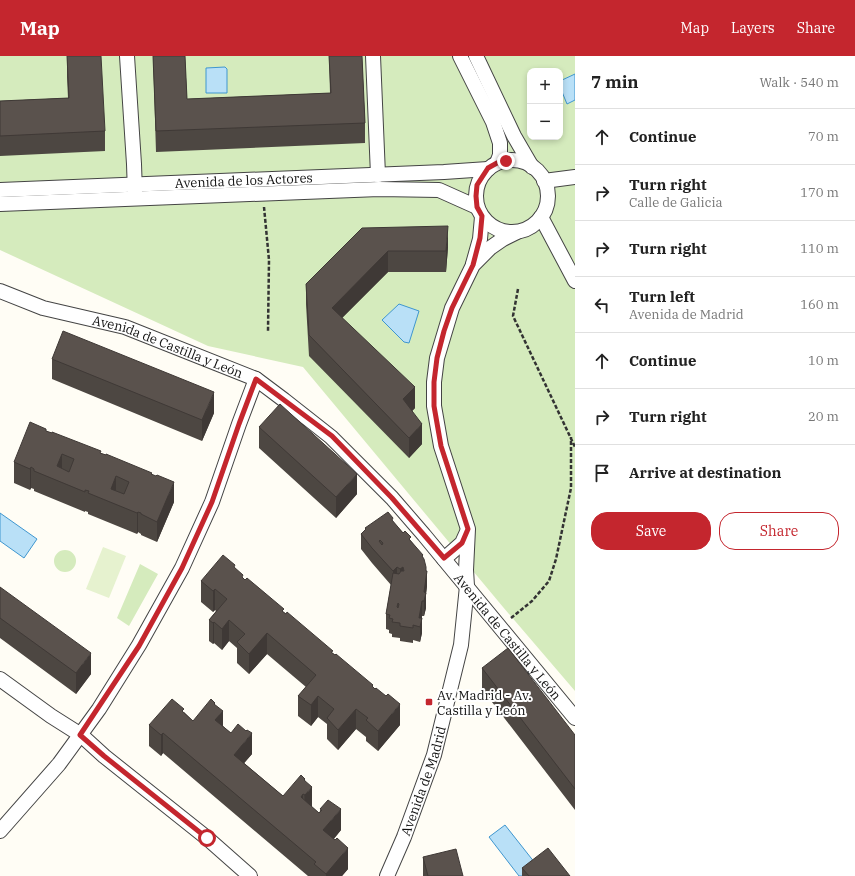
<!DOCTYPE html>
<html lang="en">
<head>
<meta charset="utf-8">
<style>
	:root { --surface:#fff; --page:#f6f6f6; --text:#222; --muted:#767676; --line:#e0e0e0; --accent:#c4262e }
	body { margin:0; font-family:"IBM Plex Serif",serif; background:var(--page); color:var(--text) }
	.controls { position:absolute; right:12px; top:12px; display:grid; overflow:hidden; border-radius:8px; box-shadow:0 2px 6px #0003 }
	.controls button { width:36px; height:36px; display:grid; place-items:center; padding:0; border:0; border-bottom:1px solid var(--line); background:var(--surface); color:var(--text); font:20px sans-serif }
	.stop { position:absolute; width:12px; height:12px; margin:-9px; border:3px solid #c4262e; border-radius:50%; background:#fff }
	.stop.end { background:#c4262e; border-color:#fff; box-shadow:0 1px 4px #0008 }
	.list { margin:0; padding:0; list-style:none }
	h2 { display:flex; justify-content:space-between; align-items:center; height:52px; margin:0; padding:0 16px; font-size:17px }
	h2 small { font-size:13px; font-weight:400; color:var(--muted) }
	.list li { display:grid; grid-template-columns:26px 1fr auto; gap:12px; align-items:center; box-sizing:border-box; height:56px; padding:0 16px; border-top:1px solid var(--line) }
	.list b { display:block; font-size:15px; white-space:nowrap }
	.list p { margin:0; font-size:13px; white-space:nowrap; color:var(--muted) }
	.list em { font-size:13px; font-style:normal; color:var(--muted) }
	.actions { display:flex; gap:8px; padding:12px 16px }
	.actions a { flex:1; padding:9px 0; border:1px solid var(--accent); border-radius:16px; text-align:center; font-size:14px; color:var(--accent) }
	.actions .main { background:var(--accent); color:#fff }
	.icon { flex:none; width:22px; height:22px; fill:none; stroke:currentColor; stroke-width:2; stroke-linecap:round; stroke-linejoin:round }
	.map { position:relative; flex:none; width:575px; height:820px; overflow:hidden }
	header { display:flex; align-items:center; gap:24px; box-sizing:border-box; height:56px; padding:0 20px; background:var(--accent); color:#fff }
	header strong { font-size:19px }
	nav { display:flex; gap:22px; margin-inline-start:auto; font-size:14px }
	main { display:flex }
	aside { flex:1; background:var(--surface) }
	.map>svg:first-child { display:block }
	.green { fill:#d5ebbd; fill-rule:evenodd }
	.pitch { fill:#e6f2cf }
	.water { fill:#b9e0f7; stroke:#3f96cf }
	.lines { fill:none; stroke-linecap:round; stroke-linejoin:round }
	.street-casing { stroke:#444; stroke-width:16 }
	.path { stroke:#333; stroke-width:2.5; stroke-dasharray:4 2; stroke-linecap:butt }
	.street { stroke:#fff; stroke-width:14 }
	.wall { fill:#4d4742 }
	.shaded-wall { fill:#3f3936 }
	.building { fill:#5a524d; stroke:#3f3936; fill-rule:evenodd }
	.route { stroke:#c4262e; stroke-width:5 }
	.poi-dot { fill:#c4262e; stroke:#fff; stroke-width:1.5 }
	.labels { text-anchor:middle; stroke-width:4; stroke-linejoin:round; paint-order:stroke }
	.street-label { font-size:13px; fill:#111; stroke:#fff }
	.poi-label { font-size:13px; fill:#111; stroke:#fff; text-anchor:start }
</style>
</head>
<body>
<header>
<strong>Map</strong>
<nav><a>Map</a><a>Layers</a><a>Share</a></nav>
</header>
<main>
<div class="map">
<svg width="575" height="820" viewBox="0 0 575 820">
	<rect width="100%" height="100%" fill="#fffdf5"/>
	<!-- green -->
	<path class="green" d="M0 0H575V635L503 551 303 311 208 290 0 194ZM530 15H560V81H530Z
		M54 505a11 11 0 1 1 22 0a11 11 0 1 1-22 0Z
		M140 508 158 518 129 570 117 562Z"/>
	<!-- pitch -->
	<path class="pitch" d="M103 491 126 500 109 542 86 533Z"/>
	<!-- water -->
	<path class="water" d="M225 11 227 13V37H206V12Z
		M575 18V44L567 48 560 31V25Z
		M399 248 419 255 409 287 404 286 382 264Z
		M0 457 37 483 24 502 0 485Z
		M505 769 535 807 523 820H519L489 781Z"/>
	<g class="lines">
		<!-- street casing -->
		<g class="street-casing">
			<g id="street">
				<path d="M127 0 134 108 135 137"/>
				<path d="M373 0 378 119"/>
				<path d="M460 0 493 66 500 87V99L497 107"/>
				<path d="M476 0 514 80 532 111"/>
				<circle cx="512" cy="140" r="36"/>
				<path d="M544 125 575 121"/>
				<path id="s1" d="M0 134 444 116 488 113"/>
				<path d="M0 148 379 133 439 134 477 151"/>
				<path d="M541 161 575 225"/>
				<path d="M473 208 480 183 482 161"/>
				<path id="s2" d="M0 235 43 252 125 271 256 323 284 344 331 381 392 442 424 479 575 662"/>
				<path d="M444 503 462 487 467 476"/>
				<path d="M0 623 51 660 81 679 104 700 207 782 250 820"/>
				<path d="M0 775 59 708 99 653 139 589 182 512 212 446 239 368 256 323"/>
				<path id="s3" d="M387 820 404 781 434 699 461 589 467 530 466 514 468 473 441 390 434 350V326L437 302 452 252 473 209 490 192 503 183 517 176"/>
			</g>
		</g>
		<!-- path -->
		<path class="path" d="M264 151 269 204 268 275
			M518 233 513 260 575 391
			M511 562 532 545 549 525 556 503 571 432V381"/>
		<!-- street -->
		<use href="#street" class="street"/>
	</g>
	<!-- wall -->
	<path class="wall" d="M67 0 105 75V95L0 100V45L68 42 67 21Z
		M153 0H185L187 43 330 37 329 0H362L365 67V87L156 96Z
		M362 172 448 191 446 216H388L342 262 415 352 412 355 422 388 409 402 309 300 306 248V228Z
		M52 303 214 357 202 385 52 323Z
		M259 371 357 438 336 462 259 392Z
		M46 375 152 418 174 446 157 486 141 479V478L138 476 137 478 88 458V456L85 455V456L34 435V433L31 432 30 434 14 427V406Z
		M393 466 411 485 423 501 426 515 427 530 426 538V552L424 560H422V577L420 586 413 584V587L400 585V582L392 581V578L389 577V574L386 573V558L391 529 372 507 361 493V478L365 474V472Z
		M235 512 243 522 373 631 400 669 378 695 366 685V681L356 673 338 694 327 683V668L318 661 311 670 298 660V640L306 631 267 598 249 618 237 607V592L229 585 222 594 214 587 213 588 209 585V564L216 555 215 554 213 556 201 546V525Z
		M0 531 91 618 76 638 0 582Z
		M482 612 575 679V754L482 633Z
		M215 649 223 670 252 698 244 707 283 740 305 724 312 751 319 757 320 755V753L341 774 334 783 348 813 342 820H308L163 697 161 700 149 690V669L184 656 193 665Z
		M423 801 463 820H423Z
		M522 812 570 820H522Z"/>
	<!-- shaded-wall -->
	<path class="shaded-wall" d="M448 170V191L446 216V195Z
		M388 195V216L332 272V252Z
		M415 331V352L403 364V343Z
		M214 336V357L202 385V364Z
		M422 368V388L409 402V382Z
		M62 398V418L57 410Z
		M31 411V432L30 434V413Z
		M357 418V438L336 462V441Z
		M116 420V441L111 433Z
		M174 426V446L157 486V466Z
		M138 456V476L137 478V457Z
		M397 511V526L393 530V515Z
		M403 511V526L400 528V513Z
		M426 511V520L427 515V530L426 538V552L424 560V536Z
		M215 533V554L213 556V535Z
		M422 545V577L420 586V571L419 562Z
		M229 564V585L222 594V573Z
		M214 566V587L213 588V567Z
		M267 577V598L249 618V598Z
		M91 597V618L76 638V617Z
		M318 640V661L311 670V649Z
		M215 647V663L223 655V676L215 684 214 648Z
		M400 648V669L378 695V675Z
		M356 653V673L338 694V674Z
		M163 677V697L161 700V679Z
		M252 677V698L234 719V699Z
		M305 723V739L312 731V751L305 760 304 724Z
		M303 738V759L301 741Z
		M341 753V774L323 795V774Z
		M348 792V813L342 820H326V818Z"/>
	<!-- building -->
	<path class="building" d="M67 0H101L105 75 0 80V45L69 42Z
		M153 0H185L187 43 331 37 329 0H362L365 67 156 75Z
		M448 170 446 195H388L332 252 415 331 403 343 422 368 409 382 309 279 306 228 362 172Z
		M63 275 214 336 202 364 52 303Z
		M280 348 357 418 336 441 259 371Z
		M30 366 46 373V375L52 377V376L101 395 100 397 106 399V398L152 417 151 418 156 420 157 419 174 426 157 466 141 458V457L138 456 137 457 88 437 89 435 85 434V436L34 415V413L31 411 30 413 14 406ZM62 398 74 403 69 416 57 410ZM116 420 129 426 124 438 111 433Z
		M388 456 393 462 392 464 403 477 405 475 411 481 409 483 423 499 422 500 424 503 426 511V515H427L424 536 426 537 424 545H422L419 562H422L420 571 413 569V572L400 570V567L392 566 393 563 389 562 390 559 386 558 393 517 399 518 401 515H404L403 511 400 513 397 511 393 515 372 492 361 478 366 473 365 472ZM380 484 383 487 382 489 379 485ZM398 547 399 548 398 552 397 551Z
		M223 499 235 509 234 511 243 519 242 521 245 524 247 522 284 553 282 555 286 558 287 556 333 595 331 596 335 599 336 598 373 629 372 630 375 633 376 632 386 640 388 638 400 648 378 675 366 664 368 662 356 653 338 674 327 662 334 653 318 640 311 649 298 640 316 619 267 577 249 598 237 586 245 578 229 564 222 573 214 566 213 567 209 564 227 543 215 533 213 535 201 525Z
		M0 531 91 597 76 617 0 562Z
		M508 592 575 679V733L482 612Z
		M172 643 184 653 182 655 193 665 211 643 215 647 214 648 223 655 215 664 231 677 238 668 246 675 247 674 252 677 234 699 283 740 301 719 305 723 304 724 312 731 305 739 303 738 301 741 319 757 322 754 320 753 328 744 341 753 323 774 335 784 337 782 348 792 326 818 314 808 316 806 163 677 161 679 149 669Z
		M548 792 570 820H529L522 812Z
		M456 793 463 820H428L423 801Z"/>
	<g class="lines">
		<!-- route -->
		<path class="route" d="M207 782 104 700 80 679 139 590 182 512 212 446 239 368 256 323 332 380 392 442 444 502 462 487 468 473 441 390 434 350V326L437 302 444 275 452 252 473 209 480 182 482 160 477 151 476 140 477 129 488 112 497 107 506 105"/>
	</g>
	<!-- markers -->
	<rect class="poi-dot" x="425" y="642" width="8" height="8" rx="2"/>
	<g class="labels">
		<!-- street labels -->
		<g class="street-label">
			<text dy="5" stroke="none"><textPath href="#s1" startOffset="244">Avenida de los Actores</textPath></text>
			<text dy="5" stroke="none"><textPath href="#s2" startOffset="177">Avenida de Castilla y León</textPath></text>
			<text dy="5" stroke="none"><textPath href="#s2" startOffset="633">Avenida de Castilla y León</textPath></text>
			<text dy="5" stroke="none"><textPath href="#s3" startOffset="102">Avenida de Madrid</textPath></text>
		</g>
		<!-- poi labels -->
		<g class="poi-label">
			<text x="437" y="644">Av. Madrid - Av.<tspan x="437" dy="15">Castilla y León</tspan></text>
		</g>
	</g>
</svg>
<div class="controls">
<button>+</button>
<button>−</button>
</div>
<div class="stop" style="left:207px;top:782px"></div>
<div class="stop end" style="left:506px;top:105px"></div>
</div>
<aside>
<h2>7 min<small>Walk · 540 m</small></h2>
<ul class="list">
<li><svg class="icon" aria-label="ahead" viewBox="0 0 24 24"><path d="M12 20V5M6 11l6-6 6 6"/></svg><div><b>Continue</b></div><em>70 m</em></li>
<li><svg class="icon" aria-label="right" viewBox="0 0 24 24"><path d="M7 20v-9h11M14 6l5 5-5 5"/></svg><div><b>Turn right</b><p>Calle de Galicia</p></div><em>170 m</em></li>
<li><svg class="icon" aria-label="right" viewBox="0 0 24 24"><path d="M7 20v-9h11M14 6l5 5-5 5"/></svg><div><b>Turn right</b></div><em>110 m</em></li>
<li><svg class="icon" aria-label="left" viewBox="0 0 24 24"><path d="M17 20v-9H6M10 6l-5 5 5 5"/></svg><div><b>Turn left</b><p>Avenida de Madrid</p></div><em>160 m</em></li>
<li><svg class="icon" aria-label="ahead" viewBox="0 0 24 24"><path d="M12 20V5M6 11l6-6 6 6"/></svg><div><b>Continue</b></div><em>10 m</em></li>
<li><svg class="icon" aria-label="right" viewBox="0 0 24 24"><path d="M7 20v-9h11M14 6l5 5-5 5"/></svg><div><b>Turn right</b></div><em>20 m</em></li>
<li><svg class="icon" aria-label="arrive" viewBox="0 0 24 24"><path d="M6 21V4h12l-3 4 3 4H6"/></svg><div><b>Arrive at destination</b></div></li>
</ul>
<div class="actions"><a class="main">Save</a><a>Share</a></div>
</aside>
</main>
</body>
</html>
